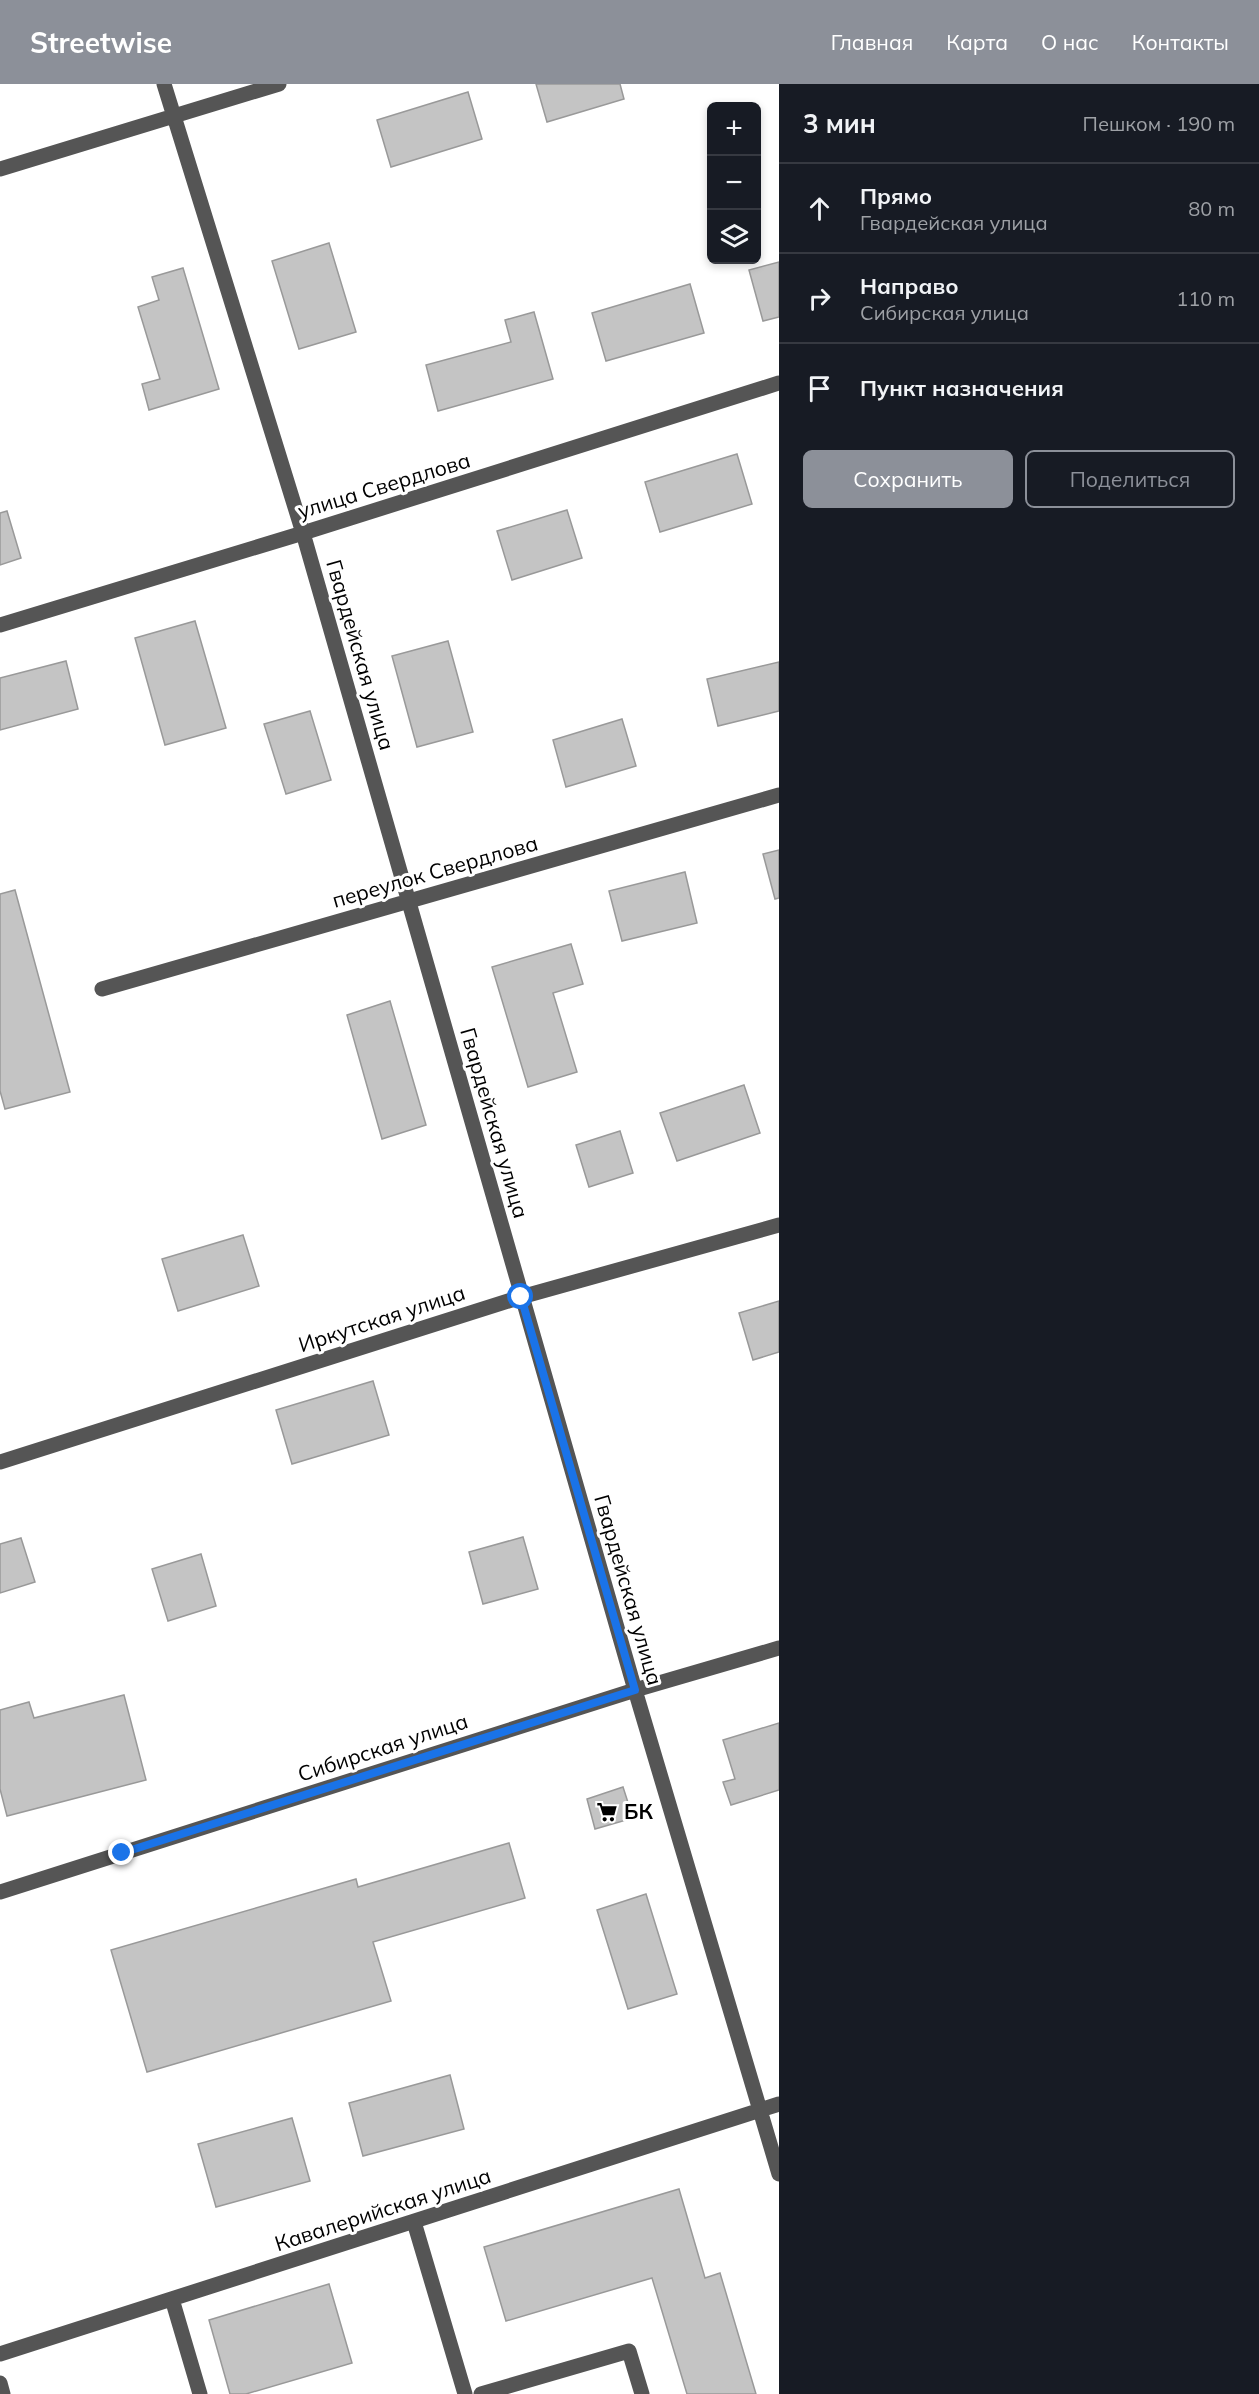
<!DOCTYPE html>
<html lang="ru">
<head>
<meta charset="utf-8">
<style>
	:root { --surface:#171b24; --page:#242831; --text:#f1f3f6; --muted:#9ea1a6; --line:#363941; --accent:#8c9099 }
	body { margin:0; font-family:Mulish,sans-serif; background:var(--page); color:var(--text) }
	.controls { position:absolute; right:18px; top:18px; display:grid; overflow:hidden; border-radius:9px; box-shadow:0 3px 9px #0003 }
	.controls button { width:54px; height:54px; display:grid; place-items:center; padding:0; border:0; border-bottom:2px solid var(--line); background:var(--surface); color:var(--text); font:30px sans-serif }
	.stop { position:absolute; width:18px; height:18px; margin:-14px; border:4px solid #1a73e8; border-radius:50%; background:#fff }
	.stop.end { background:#1a73e8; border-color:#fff; box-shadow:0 2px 6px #0008 }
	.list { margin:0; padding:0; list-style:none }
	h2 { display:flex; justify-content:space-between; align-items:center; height:78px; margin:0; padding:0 24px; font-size:26px }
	h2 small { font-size:20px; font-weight:400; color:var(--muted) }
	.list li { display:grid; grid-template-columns:39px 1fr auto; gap:18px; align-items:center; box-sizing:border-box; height:90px; padding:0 24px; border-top:2px solid var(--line) }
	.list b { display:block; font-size:22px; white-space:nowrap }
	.list p { margin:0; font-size:20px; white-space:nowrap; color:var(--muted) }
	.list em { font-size:20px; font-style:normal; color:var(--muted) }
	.actions { display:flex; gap:12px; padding:18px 24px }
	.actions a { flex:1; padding:14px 0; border:2px solid var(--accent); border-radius:9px; text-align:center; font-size:21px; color:var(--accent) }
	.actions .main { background:var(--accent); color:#fff }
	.icon { flex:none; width:33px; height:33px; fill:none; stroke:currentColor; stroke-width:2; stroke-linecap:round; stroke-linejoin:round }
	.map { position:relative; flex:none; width:779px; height:2310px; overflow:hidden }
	header { display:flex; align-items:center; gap:36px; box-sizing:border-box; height:84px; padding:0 30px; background:var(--accent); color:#fff }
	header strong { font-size:28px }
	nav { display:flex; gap:33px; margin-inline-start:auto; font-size:21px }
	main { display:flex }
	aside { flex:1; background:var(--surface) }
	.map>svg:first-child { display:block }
	.building { fill:#c4c4c4; stroke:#999; stroke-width:1.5 }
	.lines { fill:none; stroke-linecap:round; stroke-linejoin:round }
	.minor { stroke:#555; stroke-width:15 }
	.route { stroke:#1a73e8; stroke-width:8 }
	.labels { text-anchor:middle; stroke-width:6; stroke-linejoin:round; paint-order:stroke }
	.street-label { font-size:21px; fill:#000; stroke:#fff }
	.poi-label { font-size:21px; font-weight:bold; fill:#000; stroke:#fff; text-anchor:start }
</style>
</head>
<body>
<header>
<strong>Streetwise</strong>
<nav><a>Главная</a><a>Карта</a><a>О нас</a><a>Контакты</a></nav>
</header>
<main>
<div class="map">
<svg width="779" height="2310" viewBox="0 0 779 2310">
	<rect width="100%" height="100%" fill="#fff"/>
	<!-- building -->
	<path class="building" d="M536 0H620L624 15 547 38Z
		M468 8 482 55 391 83 377 36Z
		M329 159 356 248 299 265 272 177Z
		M779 178V233L763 237 749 186Z
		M183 184 219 305 149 326 142 300 160 295 138 223 159 216 152 193Z
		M690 200 704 249 606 277 592 229Z
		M534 228 553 295 438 327 426 281 511 258 505 236Z
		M737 370 752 420 660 448 645 398Z
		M567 426 582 474 512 496 497 447Z
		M7 427 21 474 0 481V429Z
		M195 537 226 644 165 661 135 554Z
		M448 557 473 648 417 663 392 572Z
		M66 577 78 625 0 646V594Z
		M779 578V627L718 642 707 595Z
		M310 627 331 696 286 710 264 640Z
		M622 635 636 682 566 703 553 656Z
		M779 766V814L775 815 763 770Z
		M685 788 697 839 622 857 609 807Z
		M15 806 70 1008 5 1025 0 1007V810Z
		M571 860 583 900 553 909 577 988 528 1003 492 883Z
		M390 917 426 1041 382 1055 347 931Z
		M744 1001 760 1049 677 1077 660 1029Z
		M620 1047 633 1089 589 1103 576 1061Z
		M243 1151 259 1202 178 1227 162 1175Z
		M779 1217V1268L753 1276 739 1229Z
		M373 1297 389 1351 292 1380 276 1326Z
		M523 1453 538 1505 483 1520 469 1468Z
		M21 1454 35 1498 0 1509V1460Z
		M201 1470 216 1522 168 1537 152 1485Z
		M124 1611 146 1696 7 1732 0 1705V1626L29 1618 34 1634Z
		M779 1639V1706L731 1721 723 1698 735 1695 723 1656Z
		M623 1703 633 1734 595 1745 587 1715Z
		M509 1759 525 1814 373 1858 391 1917 147 1988 111 1866 356 1795 358 1803Z
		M646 1810 677 1910 628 1925 597 1826Z
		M450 1991 464 2045 363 2072 349 2019Z
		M292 2034 310 2097 216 2123 198 2060Z
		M679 2105 705 2194 720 2189 756 2310H687L652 2194 506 2237 484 2163Z
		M329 2200 352 2279 246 2310H230L209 2236Z"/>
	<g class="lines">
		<!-- minor -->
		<path class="minor" d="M164 0 303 449 635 1606 779 2090
			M0 85 279 0
			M0 541 303 449 779 299
			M102 905 779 711
			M0 1378 521 1213 779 1141
			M0 1808 635 1606 779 1564
			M414 2138 465 2310
			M172 2215 200 2310
			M0 2270 779 2020
			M0 2299 3 2310
			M481 2310 629 2267 642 2310"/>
	</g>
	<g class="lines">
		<!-- route -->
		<path class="route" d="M122 1769 635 1606 521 1213"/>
	</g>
	<!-- icons -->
	<defs>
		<g id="supermarket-bare" transform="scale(1.62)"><path d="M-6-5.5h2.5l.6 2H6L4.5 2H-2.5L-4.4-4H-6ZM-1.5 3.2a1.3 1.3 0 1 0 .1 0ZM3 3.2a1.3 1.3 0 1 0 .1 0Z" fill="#000" stroke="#fff" stroke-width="2.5" paint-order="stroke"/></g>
	</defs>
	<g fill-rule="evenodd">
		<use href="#supermarket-bare" x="607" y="1728"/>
	</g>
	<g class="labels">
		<!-- street labels -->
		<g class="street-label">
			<text transform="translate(384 402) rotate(-17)" y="7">улица Свердлова</text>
			<text transform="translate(360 571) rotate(74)" y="7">Гвардейская улица</text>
			<text transform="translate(435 788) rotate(-16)" y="7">переулок Свердлова</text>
			<text transform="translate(494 1039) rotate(74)" y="7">Гвардейская улица</text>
			<text transform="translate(382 1235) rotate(-18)" y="7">Иркутская улица</text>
			<text transform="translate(628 1506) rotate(74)" y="7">Гвардейская улица</text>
			<text transform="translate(383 1664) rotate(-18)" y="7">Сибирская улица</text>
			<text transform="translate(383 2126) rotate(-18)" y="7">Кавалерийская улица</text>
		</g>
		<!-- poi labels -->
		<g class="poi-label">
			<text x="624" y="1735">БК</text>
		</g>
	</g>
</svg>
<div class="controls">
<button>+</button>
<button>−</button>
<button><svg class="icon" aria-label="layers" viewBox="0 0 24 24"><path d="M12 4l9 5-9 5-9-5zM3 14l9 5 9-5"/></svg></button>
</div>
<div class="stop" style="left:521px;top:1213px"></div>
<div class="stop end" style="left:122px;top:1769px"></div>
</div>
<aside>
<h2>3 мин<small>Пешком · 190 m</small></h2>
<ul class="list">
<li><svg class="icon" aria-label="ahead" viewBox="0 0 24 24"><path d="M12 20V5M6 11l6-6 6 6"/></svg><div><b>Прямо</b><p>Гвардейская улица</p></div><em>80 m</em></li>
<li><svg class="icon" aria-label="right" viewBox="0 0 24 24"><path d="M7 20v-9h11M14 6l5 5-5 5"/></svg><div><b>Направо</b><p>Сибирская улица</p></div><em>110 m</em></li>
<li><svg class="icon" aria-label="arrive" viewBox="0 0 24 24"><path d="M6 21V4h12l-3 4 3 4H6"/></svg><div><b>Пункт назначения</b></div></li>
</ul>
<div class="actions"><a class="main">Сохранить</a><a>Поделиться</a></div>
</aside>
</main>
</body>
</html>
